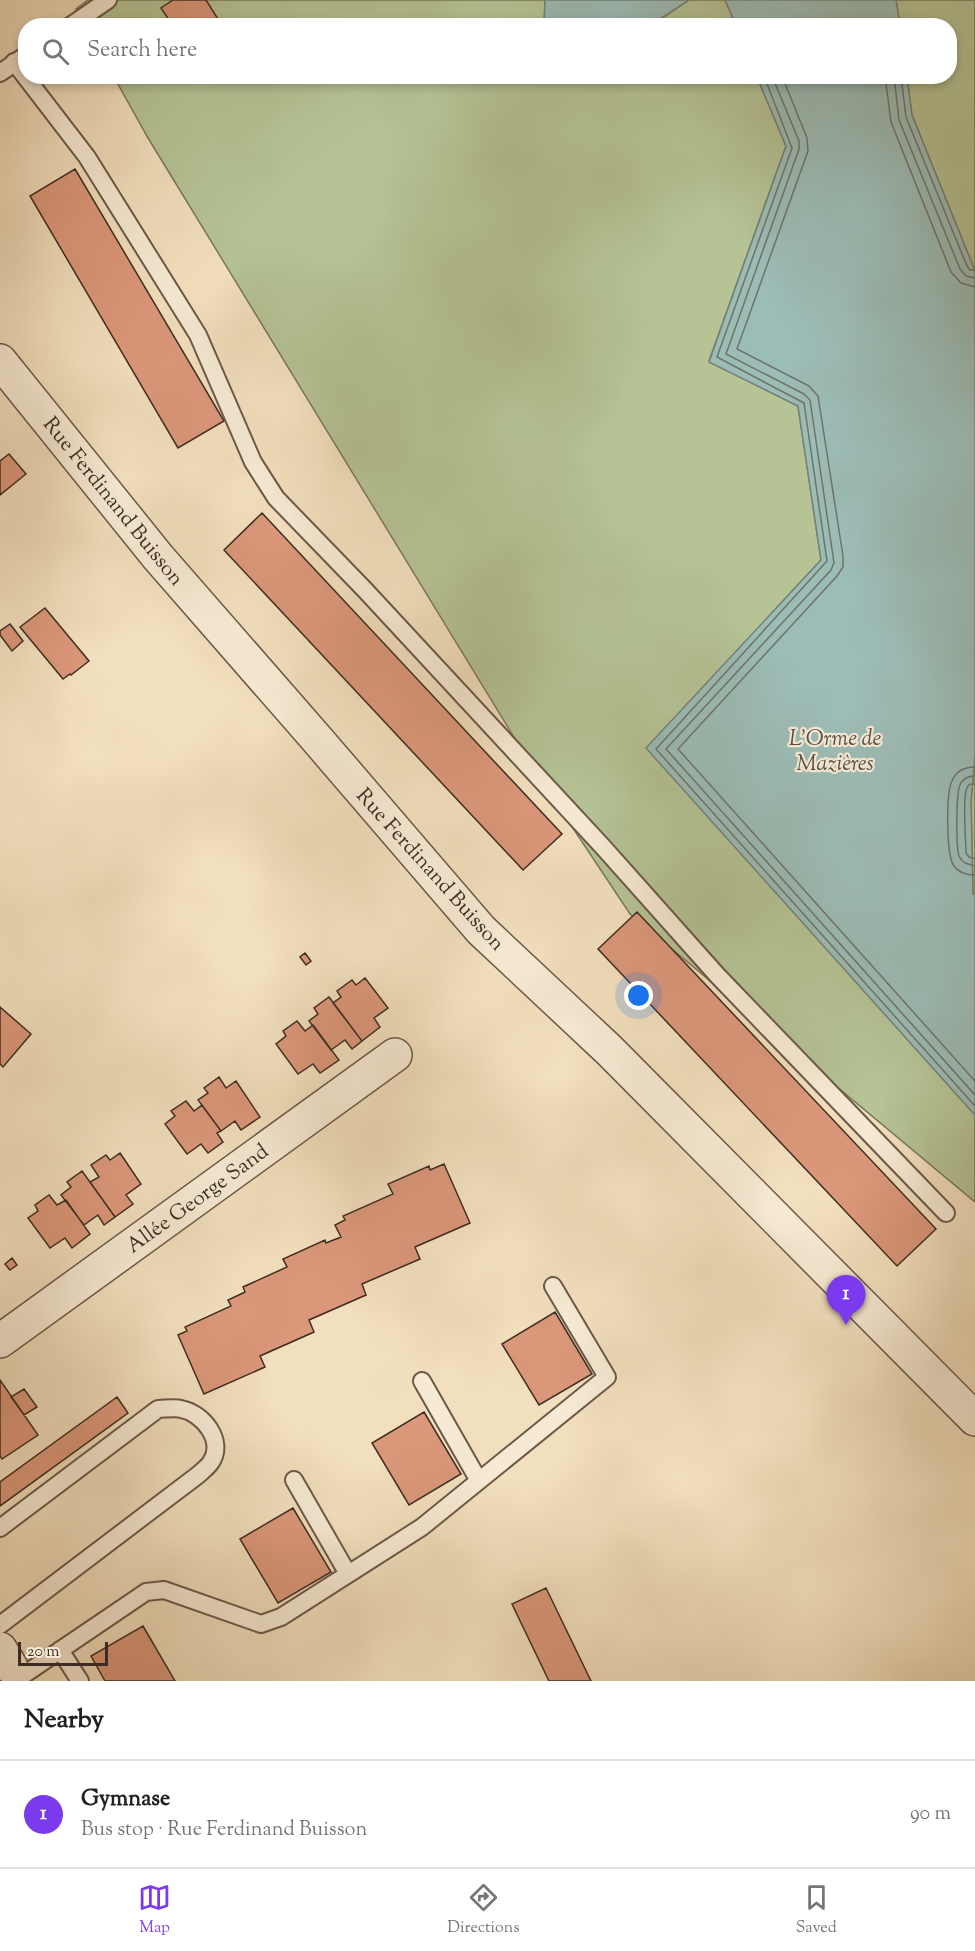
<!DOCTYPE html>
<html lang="en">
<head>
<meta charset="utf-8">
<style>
	:root { --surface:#fff; --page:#f6f6f6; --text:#202124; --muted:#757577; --line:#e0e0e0; --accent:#7c3aed }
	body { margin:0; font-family:"Sorts Mill Goudy",serif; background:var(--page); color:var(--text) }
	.scale { position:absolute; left:18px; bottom:15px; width:90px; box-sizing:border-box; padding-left:6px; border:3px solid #3e2c23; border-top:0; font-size:16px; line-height:21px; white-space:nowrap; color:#3e2c23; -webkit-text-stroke:4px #f7ead4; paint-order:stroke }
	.you { position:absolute; left:639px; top:996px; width:21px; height:21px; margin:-15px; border:4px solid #fff; border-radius:50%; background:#1a73e8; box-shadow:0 0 0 9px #1a73e833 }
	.badge { display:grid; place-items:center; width:39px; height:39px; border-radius:50%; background:var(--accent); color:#fff; font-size:20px; font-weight:700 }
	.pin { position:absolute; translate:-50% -50px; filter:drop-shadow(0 2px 3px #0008) }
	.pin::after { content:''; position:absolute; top:32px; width:21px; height:18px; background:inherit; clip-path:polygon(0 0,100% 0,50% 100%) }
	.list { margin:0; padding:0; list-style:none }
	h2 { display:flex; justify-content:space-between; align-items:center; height:78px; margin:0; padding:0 24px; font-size:26px }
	h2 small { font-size:20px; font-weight:400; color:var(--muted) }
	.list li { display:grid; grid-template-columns:39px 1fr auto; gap:18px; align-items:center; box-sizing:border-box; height:108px; padding:0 24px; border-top:2px solid var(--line) }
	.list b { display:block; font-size:22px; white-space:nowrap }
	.list p { margin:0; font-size:20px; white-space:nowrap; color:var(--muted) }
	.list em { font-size:20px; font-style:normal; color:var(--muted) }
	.icon { flex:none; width:33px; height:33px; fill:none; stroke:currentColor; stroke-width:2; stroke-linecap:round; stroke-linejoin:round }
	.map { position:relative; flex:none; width:975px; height:1681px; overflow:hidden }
	.search { position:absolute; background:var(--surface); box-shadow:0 3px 9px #0003; left:18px; right:18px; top:18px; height:66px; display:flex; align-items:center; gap:15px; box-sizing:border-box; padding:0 21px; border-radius:24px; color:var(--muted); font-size:22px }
	.sheet { height:186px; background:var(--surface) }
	nav { display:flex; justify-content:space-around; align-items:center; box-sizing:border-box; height:84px; border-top:2px solid var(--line); background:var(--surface); font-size:16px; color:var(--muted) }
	nav a { display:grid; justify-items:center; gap:3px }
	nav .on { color:var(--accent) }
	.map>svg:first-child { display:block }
	.green { fill:#b5c395; stroke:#7a785c; stroke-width:1.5 }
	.water { fill:#9cbcb6; stroke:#76827b; stroke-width:1.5 }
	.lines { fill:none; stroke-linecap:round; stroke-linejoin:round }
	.shore { stroke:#6d746c; stroke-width:1.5 }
	.building { fill:#db977a; stroke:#3e2c23; stroke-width:1.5 }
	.service-casing { stroke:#6b594a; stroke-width:20 }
	.minor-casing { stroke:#6b594a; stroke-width:36 }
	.service { stroke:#f7ead4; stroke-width:16 }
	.minor { stroke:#f7ead4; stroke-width:33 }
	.labels { text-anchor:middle; stroke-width:4.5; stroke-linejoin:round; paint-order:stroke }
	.street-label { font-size:21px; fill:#3e2c23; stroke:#f7ead4 }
	.water-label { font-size:22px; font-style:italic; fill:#565048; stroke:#f7ead4 }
</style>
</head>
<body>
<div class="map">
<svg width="975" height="1681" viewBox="0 0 975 1681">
	<rect width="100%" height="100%" fill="#f2dfbd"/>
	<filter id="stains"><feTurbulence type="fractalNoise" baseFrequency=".00333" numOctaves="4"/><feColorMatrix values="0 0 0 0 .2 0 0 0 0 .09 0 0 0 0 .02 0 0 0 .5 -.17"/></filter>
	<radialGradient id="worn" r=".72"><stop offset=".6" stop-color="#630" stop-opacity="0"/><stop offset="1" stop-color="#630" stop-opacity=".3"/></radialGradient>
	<!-- green -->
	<path class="green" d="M88 0H545L544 26H86L76 9Z
		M689 0H725L736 25 651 26Z
		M896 0H975V271L912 115 907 77 950 76V26L900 25Z
		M114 77H757L786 146 709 361 798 406 821 560 647 748 975 1115V1202L630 914 531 765 148 138Z
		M975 755V895L973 894 971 801Z"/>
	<!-- water -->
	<path class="water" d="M545 0H689L651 25 544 26Z
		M725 0H896L900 25H736Z
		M757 77H907L912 115 975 271V755L971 801 973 894 975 895V1115L646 748 821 560 798 406 709 362 786 146Z"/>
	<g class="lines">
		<!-- shore -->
		<path class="shore" d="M764 76 792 148 717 357 804 403 827 561 656 749 975 1106
			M772 76 799 141V149L726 354 804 394 810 400 834 563 831 570 666 749 975 1095
			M782 76 807 138 808 151 737 349 809 386 818 396 843 556V567L837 576 678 749 975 1081
			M885 76 891 122 951 272 961 283 975 287
			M894 76 899 120 960 269 966 276 975 278
			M901 76 906 117 967 266 970 270H975
			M975 767C965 767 956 771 952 781 946 793 946 855 954 866 959 873 967 875 975 875
			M975 776C968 776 963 778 960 785 956 793 956 847 959 856 961 860 962 861 965 863L975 866
			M975 784C971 784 969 783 967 788 962 797 966 841 966 853L969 857 975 859"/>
	</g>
	<!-- building -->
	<path class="building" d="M173 0H206L218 19 208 26H173L161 8Z
		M75 169 224 421 178 448 30 196Z
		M9 454 26 474 0 495V461Z
		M262 513 562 834 523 870 224 550Z
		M45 608 89 661 71 675 70 674 63 679 20 627Z
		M10 624 23 641 12 651 0 635V631Z
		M637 912 936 1229 897 1266 598 949Z
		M305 953 311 961 306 965 300 957Z
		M365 978 388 1008 374 1018 380 1027 362 1041 333 1003 341 997 337 991 352 980 356 985Z
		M329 997 362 1041 352 1049 345 1040 331 1050 309 1021 318 1014 314 1008Z
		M0 1007 31 1034 3 1067 0 1064Z
		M297 1021 305 1031 313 1025 339 1060 320 1073 313 1064 298 1074 276 1044 286 1036 283 1031Z
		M219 1077 226 1088 236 1081 260 1117 241 1130 235 1121 221 1131 198 1100 208 1093 204 1088Z
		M186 1101 194 1111 202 1105 221 1131 217 1133 223 1142 208 1153 201 1144 187 1154 165 1124 175 1116 171 1111Z
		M120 1153 141 1184 126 1195 133 1204 115 1217 90 1182 99 1177 91 1165 106 1155 110 1160Z
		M444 1164 470 1223 415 1247 420 1259 362 1284 366 1295 309 1320 314 1332 260 1356 265 1367 204 1394 178 1335 187 1331 185 1327 231 1306 228 1300 245 1292 243 1287 287 1267 283 1259 325 1240 326 1243 341 1237 335 1225 345 1220 343 1216 393 1194 388 1184 429 1166 430 1170Z
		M82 1171 115 1217 104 1225 98 1215 84 1225 61 1195 71 1187 67 1182Z
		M49 1195 57 1205 66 1200 90 1234 72 1248 65 1238 50 1248 28 1218 38 1211 35 1205Z
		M12 1258 17 1265 10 1270 5 1264Z
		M555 1312 592 1374 539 1405 502 1344Z
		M0 1380 38 1435 2 1459 0 1456Z
		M24 1389 37 1407 24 1415 11 1397Z
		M117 1397 128 1413 0 1506V1482Z
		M424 1412 461 1474 409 1505 372 1443Z
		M293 1508 331 1572 278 1603 240 1539Z
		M546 1588 591 1681H549L512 1604Z
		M143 1626 175 1681H105L91 1656Z"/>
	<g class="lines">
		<!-- service casing -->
		<g class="service-casing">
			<path id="service" d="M70 26 108 0
				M14 62 87 157 198 335 253 462 276 498 365 590 603 847 717 975 946 1213
				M0 73 26 55
				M422 1381 479 1481
				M294 1480 348 1574
				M0 1528 158 1409C165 1409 175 1407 181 1409 203 1413 225 1441 211 1462 208 1467 202 1471 198 1475L0 1625
				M60 1650 80 1681
				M11 1667 25 1674 146 1592 164 1590 261 1624 281 1617 422 1527 607 1377 553 1286"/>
		</g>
		<!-- minor casing -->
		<g class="minor-casing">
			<path id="minor" d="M0 361 158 557 316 738 481 930 609 1050 975 1419
				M0 1341 395 1055
				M0 1649 11 1667"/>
		</g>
		<!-- service -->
		<use href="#service" class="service"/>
		<!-- minor -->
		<use href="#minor" class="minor"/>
	</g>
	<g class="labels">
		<!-- street labels -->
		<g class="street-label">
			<text transform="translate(114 501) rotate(51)" y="7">Rue Ferdinand Buisson</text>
			<text transform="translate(431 869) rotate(48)" y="7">Rue Ferdinand Buisson</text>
			<text transform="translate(197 1198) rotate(-36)" y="7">Allée George Sand</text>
		</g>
		<!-- water labels -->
		<g class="water-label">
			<text x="835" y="745">L'Orme de<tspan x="835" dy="25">Mazières</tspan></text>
		</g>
	</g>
	<rect width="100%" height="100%" filter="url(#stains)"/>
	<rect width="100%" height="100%" fill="url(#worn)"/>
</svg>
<div class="scale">20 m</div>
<div class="you"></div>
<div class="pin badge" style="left:846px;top:1325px">1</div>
<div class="search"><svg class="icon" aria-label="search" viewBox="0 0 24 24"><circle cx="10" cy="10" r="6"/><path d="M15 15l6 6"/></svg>Search here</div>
</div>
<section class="sheet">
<h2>Nearby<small></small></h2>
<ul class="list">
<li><span class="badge">1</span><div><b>Gymnase</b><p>Bus stop · Rue Ferdinand Buisson</p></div><em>90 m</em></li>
</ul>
</section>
<nav>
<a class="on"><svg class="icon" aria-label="map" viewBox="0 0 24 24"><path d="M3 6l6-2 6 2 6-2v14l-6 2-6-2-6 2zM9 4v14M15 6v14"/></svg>Map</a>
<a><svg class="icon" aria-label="directions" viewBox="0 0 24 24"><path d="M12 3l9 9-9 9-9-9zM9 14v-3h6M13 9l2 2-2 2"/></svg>Directions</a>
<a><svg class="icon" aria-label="saved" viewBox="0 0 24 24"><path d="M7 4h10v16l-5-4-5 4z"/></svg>Saved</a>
</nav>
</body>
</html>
